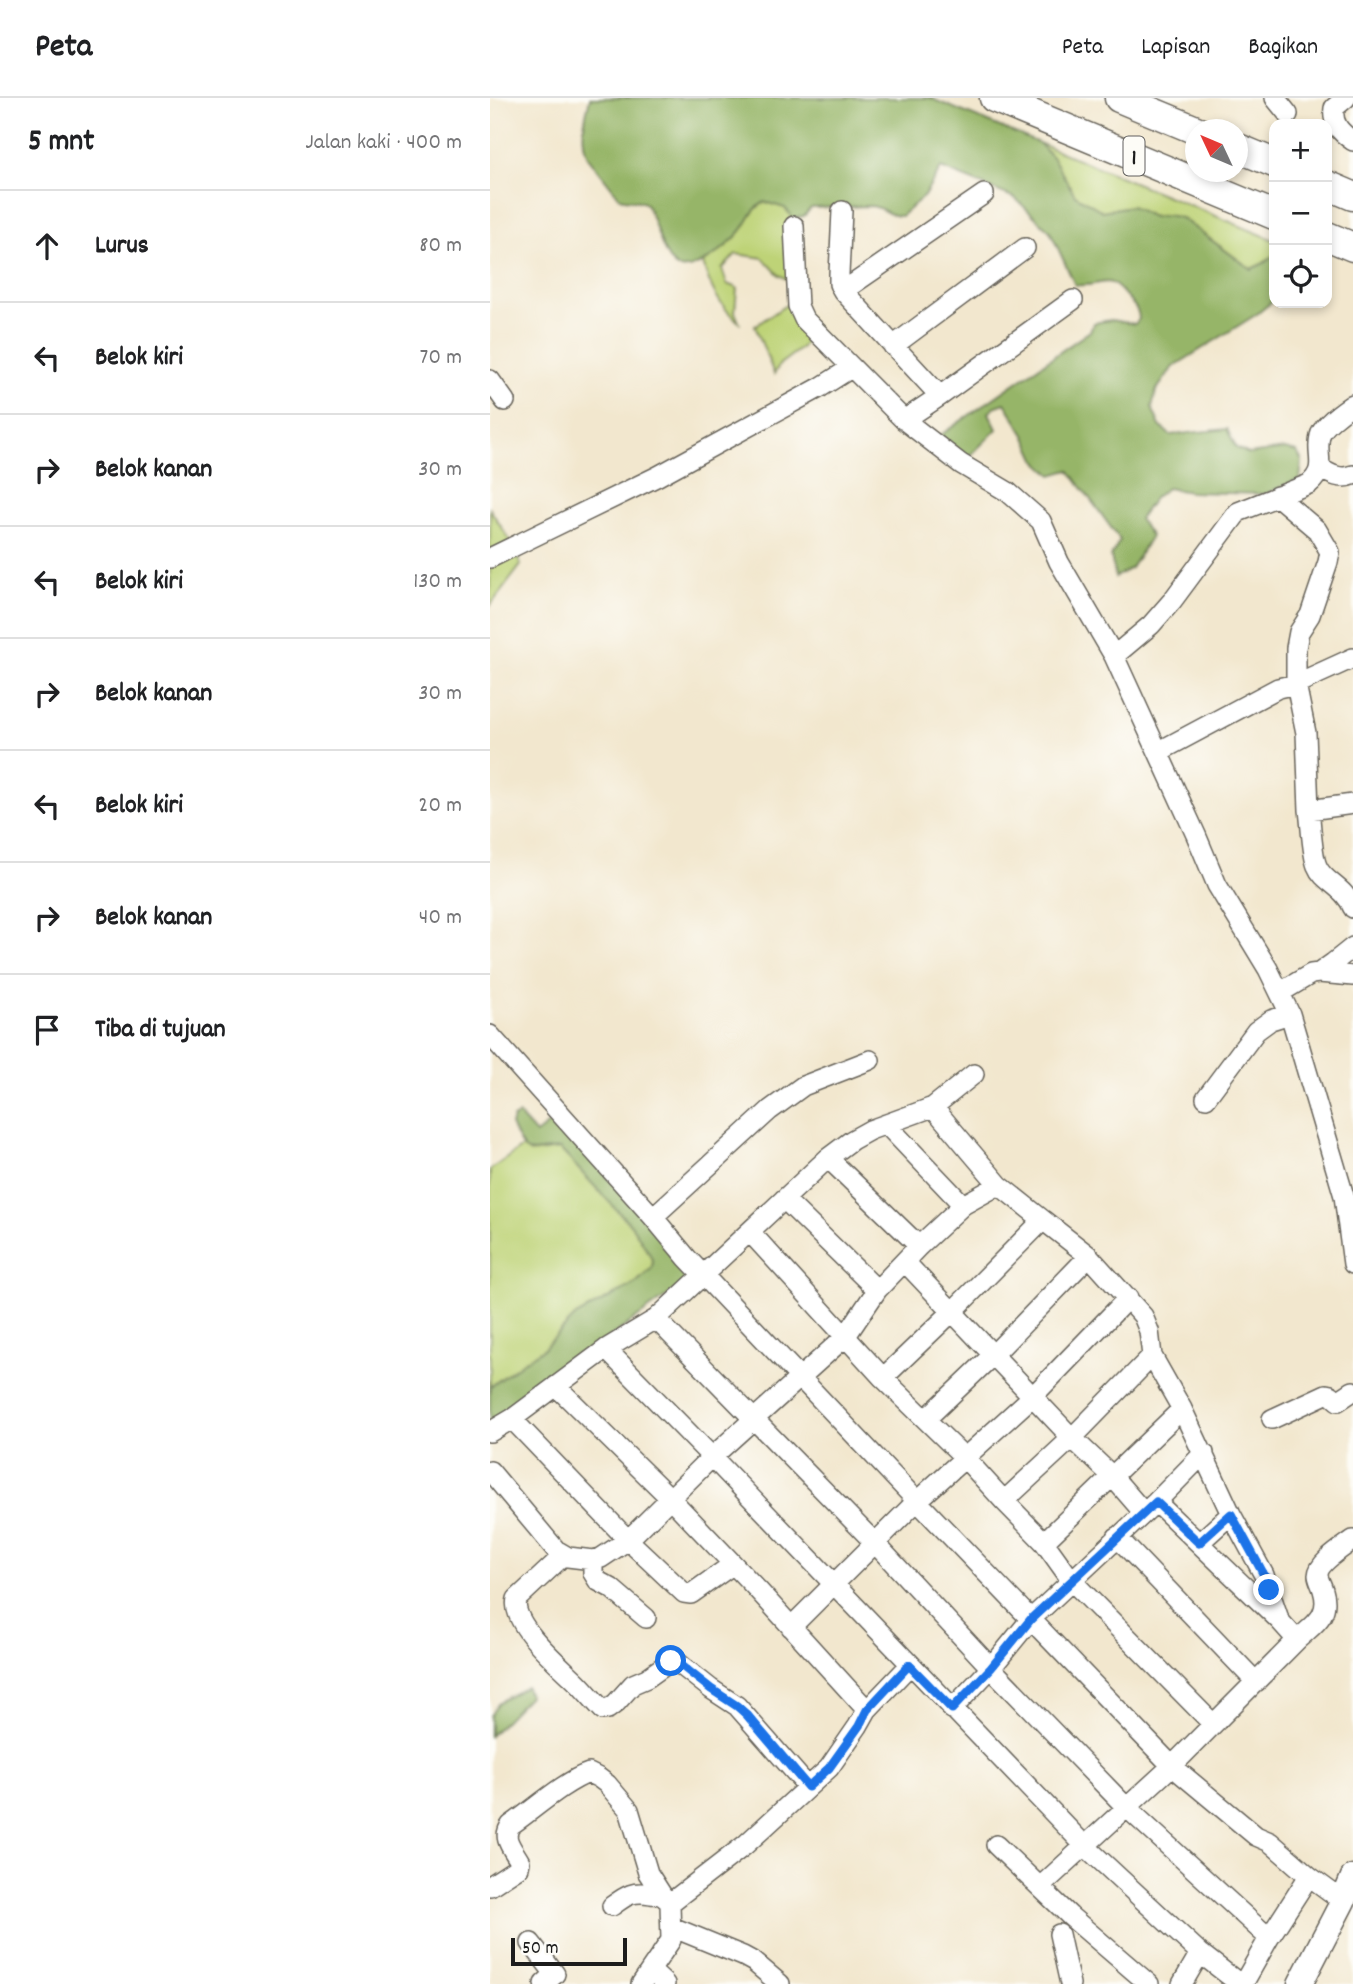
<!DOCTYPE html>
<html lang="id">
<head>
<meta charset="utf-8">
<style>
	:root { --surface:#fff; --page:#f6f6f6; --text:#202124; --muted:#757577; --line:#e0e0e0 }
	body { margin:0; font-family:Dekko,sans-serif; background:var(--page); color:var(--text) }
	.controls { position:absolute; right:21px; top:21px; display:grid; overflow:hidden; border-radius:14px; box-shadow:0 4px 10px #0003 }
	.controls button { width:63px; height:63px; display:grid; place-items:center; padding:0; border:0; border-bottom:2px solid var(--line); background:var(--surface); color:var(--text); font:35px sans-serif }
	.compass { position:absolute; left:695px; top:21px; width:63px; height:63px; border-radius:50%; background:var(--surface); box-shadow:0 4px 10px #0003; rotate:314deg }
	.scale { position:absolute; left:21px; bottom:18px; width:116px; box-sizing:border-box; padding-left:7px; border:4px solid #1c1c1c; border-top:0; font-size:19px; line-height:24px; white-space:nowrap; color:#1c1c1c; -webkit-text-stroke:5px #fdfcf7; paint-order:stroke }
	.stop { position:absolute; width:21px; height:21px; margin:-16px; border:5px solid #1a73e8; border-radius:50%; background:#fff }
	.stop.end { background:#1a73e8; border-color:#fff; box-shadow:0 2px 7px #0008 }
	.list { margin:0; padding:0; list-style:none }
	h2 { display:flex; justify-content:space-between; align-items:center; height:91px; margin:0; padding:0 28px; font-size:30px }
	h2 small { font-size:23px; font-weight:400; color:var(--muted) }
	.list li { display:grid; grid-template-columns:46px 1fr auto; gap:21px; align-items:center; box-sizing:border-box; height:112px; padding:0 28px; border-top:2px solid var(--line) }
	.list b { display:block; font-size:26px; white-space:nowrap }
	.list em { font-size:23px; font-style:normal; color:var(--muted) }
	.icon { flex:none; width:38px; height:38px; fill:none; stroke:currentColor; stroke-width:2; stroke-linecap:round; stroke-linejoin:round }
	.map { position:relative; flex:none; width:863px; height:1886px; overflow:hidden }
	header { display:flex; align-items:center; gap:42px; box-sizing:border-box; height:98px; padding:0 35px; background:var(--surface); border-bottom:2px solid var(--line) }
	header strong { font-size:33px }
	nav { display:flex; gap:38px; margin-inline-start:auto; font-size:24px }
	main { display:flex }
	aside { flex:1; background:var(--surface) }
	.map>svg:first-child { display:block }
	.green { fill:#bed377; stroke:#6d784a; stroke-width:2 }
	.forest { fill:#96b568; stroke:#596842; stroke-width:2 }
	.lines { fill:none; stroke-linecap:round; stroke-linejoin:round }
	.minor-casing { stroke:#67635a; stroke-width:22 }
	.major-casing { stroke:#67635a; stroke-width:27 }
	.highway-casing { stroke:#67635a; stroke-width:31 }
	.minor { stroke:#fff; stroke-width:19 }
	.major { stroke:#fff; stroke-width:24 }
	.highway { stroke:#fff; stroke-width:28 }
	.route { stroke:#1a73e8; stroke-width:9 }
	.labels { text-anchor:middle; stroke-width:5; stroke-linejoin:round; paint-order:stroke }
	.shield { fill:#fdfcf7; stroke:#605f5e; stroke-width:2 }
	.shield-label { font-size:23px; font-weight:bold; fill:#1c1c1c }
</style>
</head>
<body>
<header>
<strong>Peta</strong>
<nav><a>Peta</a><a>Lapisan</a><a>Bagikan</a></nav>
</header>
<main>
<aside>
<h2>5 mnt<small>Jalan kaki · 400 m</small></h2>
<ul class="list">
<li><svg class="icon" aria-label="ahead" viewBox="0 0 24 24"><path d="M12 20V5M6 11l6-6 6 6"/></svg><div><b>Lurus</b></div><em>80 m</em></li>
<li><svg class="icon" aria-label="left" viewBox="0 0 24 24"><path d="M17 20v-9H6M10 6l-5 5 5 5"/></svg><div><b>Belok kiri</b></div><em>70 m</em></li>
<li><svg class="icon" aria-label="right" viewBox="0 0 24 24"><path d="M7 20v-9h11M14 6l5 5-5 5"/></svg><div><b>Belok kanan</b></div><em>30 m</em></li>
<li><svg class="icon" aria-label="left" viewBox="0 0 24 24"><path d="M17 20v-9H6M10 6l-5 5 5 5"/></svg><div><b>Belok kiri</b></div><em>130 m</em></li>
<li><svg class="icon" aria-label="right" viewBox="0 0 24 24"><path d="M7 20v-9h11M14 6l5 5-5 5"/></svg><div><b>Belok kanan</b></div><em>30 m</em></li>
<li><svg class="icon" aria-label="left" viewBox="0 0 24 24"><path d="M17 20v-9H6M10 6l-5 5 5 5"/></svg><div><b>Belok kiri</b></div><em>20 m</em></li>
<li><svg class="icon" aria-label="right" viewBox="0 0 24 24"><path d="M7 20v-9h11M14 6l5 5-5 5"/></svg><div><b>Belok kanan</b></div><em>40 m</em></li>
<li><svg class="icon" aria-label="arrive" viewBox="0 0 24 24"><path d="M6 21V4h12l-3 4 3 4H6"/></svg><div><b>Tiba di tujuan</b></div></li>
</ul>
</aside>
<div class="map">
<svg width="863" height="1886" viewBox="0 0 863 1886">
	<rect width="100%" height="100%" fill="#fdfcf7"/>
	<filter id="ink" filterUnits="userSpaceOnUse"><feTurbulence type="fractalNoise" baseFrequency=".0143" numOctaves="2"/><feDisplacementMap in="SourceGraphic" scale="14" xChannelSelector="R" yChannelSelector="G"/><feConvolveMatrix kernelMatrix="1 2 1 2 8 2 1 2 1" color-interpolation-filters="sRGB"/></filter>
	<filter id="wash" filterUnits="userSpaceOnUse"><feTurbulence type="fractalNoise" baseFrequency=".00686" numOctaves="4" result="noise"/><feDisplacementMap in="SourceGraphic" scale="28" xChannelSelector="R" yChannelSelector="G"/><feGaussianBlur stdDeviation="1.57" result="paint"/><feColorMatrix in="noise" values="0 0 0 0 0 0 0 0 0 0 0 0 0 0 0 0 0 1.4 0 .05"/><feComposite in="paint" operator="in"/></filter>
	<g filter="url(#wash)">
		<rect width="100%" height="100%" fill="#f2e7ce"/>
		<!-- green -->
		<path class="green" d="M549 45 784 142V158L772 166 761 171 691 120 677 117 663 119 641 108 612 113 585 97 563 60Z
			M275 104 295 110 301 117 299 138 301 183 289 177 273 160 246 156 232 171 237 186 247 190 245 214 249 224C229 208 220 189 213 165 225 156 239 147 249 135 258 124 261 111 275 104Z
			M299 205 322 235 311 250 290 266 284 276 265 228Z
			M0 411 21 444 31 467 0 508Z
			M32 1049 40 1055 70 1051 142 1128 159 1155 163 1164 162 1170 146 1185 86 1218 53 1251 32 1265 0 1289V1072Z"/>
		<!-- forest -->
		<path class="forest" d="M100 0H440L549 45 563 60 585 97 612 113 641 108 663 119 677 117 691 120 761 171 772 166 784 158V202L767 216 683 269 666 293 662 310 670 328 680 337 737 331 746 350 759 356 795 351 807 354 812 363 810 381 775 396 700 394 677 390 664 400 649 421 661 438 641 470 625 479 621 458 630 442 579 372 562 377 547 363 535 337 515 305 504 309 499 315 507 331 478 360 445 341 600 233 604 225 621 222 645 226 649 221C649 213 645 208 639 202 615 171 617 190 585 187L560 133 525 100 451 70 434 98 411 118C395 118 394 108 379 108L321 110 314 118 301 121V117L295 110 275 104C261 111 260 122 251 133 240 146 199 183 183 166 170 152 166 123 156 106 147 100 139 103 130 100L98 59C89 39 95 21 100 0Z
			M29 1017 46 1036 66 1020 204 1179 0 1325V1289L32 1265 53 1251 86 1218 146 1185 162 1170 163 1164 159 1155 142 1128 70 1051C35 1053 37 1063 21 1027L23 1020Z
			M36 1589 39 1598 0 1638V1618L8 1605Z"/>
	</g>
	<g filter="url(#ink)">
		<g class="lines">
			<!-- minor casing -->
			<g class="minor-casing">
				<path id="minor" d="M785 0 798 16
					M856 0 844 10C842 26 850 34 863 43
					M352 113 349 176V186L353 193 450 298 414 322
					M304 128 308 208 314 221 414 322 471 366 518 394 551 423 569 464 624 558 706 737 727 787 778 871 800 916 854 1098 863 1166
					M353 193 494 96
					M403 248 535 150
					M0 282 15 303
					M450 298 583 202
					M830 370C841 377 851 382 863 377
					M787 398 827 432 840 454 838 464 820 517 809 534 806 550V586L816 635 819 712 863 706
					M0 460 168 378 331 289 361 270
					M624 558 661 527 682 503 748 414 819 386C838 370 825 357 830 338 832 328 854 312 863 306
					M668 654 788 590 806 586 863 560
					M819 712C821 725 822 757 827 768 833 784 854 788 863 810
					M829 875 843 865 863 849
					M791 894 821 876 829 875 863 878
					M0 937 163 1119 197 1160 427 1403 682 1668 766 1738 780 1744 819 1778 853 1803
					M716 1000 766 933 781 922 800 916
					M443 1009 509 1087
					M396 1026 473 1107
					M338 1060 429 1148
					M294 1101 387 1192
					M163 1119 280 1012 313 988 380 962
					M553 1122 599 1158 653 1218 659 1233 662 1258 692 1311 741 1416 774 1477 788 1518
					M260 1134 393 1280 474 1359 514 1403 582 1340 662 1258
					M415 1164 582 1340 622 1378 654 1415
					M166 1221 384 1444 501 1570 636 1709 779 1840
					M116 1251 222 1359 595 1748 710 1855 750 1886
					M66 1288 181 1401 267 1491 377 1612
					M22 1321 138 1442 194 1495 201 1496 242 1467
					M436 1321 504 1256 599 1158
					M782 1321 836 1296 841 1297 848 1303 863 1293
					M0 1334 22 1321 116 1251 166 1221 338 1060 362 1042 380 1032 443 1009 484 976
					M0 1373 66 1452 78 1459 103 1462 111 1460 138 1442 222 1359 356 1238 387 1192 429 1148 473 1107 509 1087 553 1122 463 1213 393 1280
					M514 1403 554 1444 582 1483 723 1626
					M627 1439 766 1584
					M554 1444 692 1311
					M709 1445 741 1416
					M74 1457 27 1501C20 1526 70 1567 87 1584 96 1593 104 1603 113 1612L118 1611 126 1605 143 1586 157 1580 181 1563 187 1564 221 1591 247 1608 318 1689
					M103 1462V1475L108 1483 121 1490 156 1520
					M301 1529 427 1403 543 1298 638 1200
					M807 1542C824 1526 841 1518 833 1492 832 1488 828 1481 828 1477 828 1465 854 1449 863 1442
					M462 1611 501 1570 541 1521 666 1404 714 1355
					M506 1747 580 1818 659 1886
					M0 1788 29 1769 30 1764C23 1751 11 1740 21 1727 43 1712 75 1683 99 1675L109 1680 117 1686 139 1712 158 1775 172 1797
					M550 1789 682 1668 807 1542 789 1522 666 1404
					M122 1808C137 1797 142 1793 161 1796 169 1797 172 1796 177 1802
					M182 1829 253 1858 264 1864 290 1886
					M569 1836 580 1886
					M41 1845 65 1876 54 1886
					M161 1873 175 1886
					M151 1886 181 1842 180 1805 255 1747 339 1670 368 1628 377 1612 420 1567
					M692 1886 710 1855
					M753 1886 779 1840 819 1778"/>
			</g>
			<!-- major casing -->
			<g class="major-casing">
				<path id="major" d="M810 1886 853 1803 863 1779"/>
			</g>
			<!-- highway casing -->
			<g class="highway-casing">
				<path id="highway" d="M504 0 784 117
					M629 0 706 32
					M748 50 784 65
					M837 87 863 98
					M837 138 863 149"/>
			</g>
			<!-- minor -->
			<use href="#minor" class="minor"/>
			<!-- major -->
			<use href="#major" class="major"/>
			<!-- highway -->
			<use href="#highway" class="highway"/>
		</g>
	</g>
	<g class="lines" filter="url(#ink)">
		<!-- route -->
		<path class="route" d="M181 1563 187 1564 221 1591 247 1608 257 1617 318 1689 339 1670 369 1628 377 1612 419 1567 462 1611 501 1570 541 1521 666 1404 709 1445 741 1416 774 1477 779 1492"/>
	</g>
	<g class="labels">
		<!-- shield labels -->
		<rect class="shield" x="633.5" y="38.5" width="21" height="39" rx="5"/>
		<g class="shield-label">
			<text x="644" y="66">1</text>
		</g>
	</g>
</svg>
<div class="controls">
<button>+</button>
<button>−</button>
<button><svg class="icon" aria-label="locate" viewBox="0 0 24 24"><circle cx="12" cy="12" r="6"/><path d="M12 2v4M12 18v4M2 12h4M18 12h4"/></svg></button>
</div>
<svg class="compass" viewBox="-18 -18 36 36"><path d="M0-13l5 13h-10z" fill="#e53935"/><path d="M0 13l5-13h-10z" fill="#757577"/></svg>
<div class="scale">50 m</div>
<div class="stop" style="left:181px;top:1563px"></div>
<div class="stop end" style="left:779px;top:1492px"></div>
</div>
</main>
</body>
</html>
